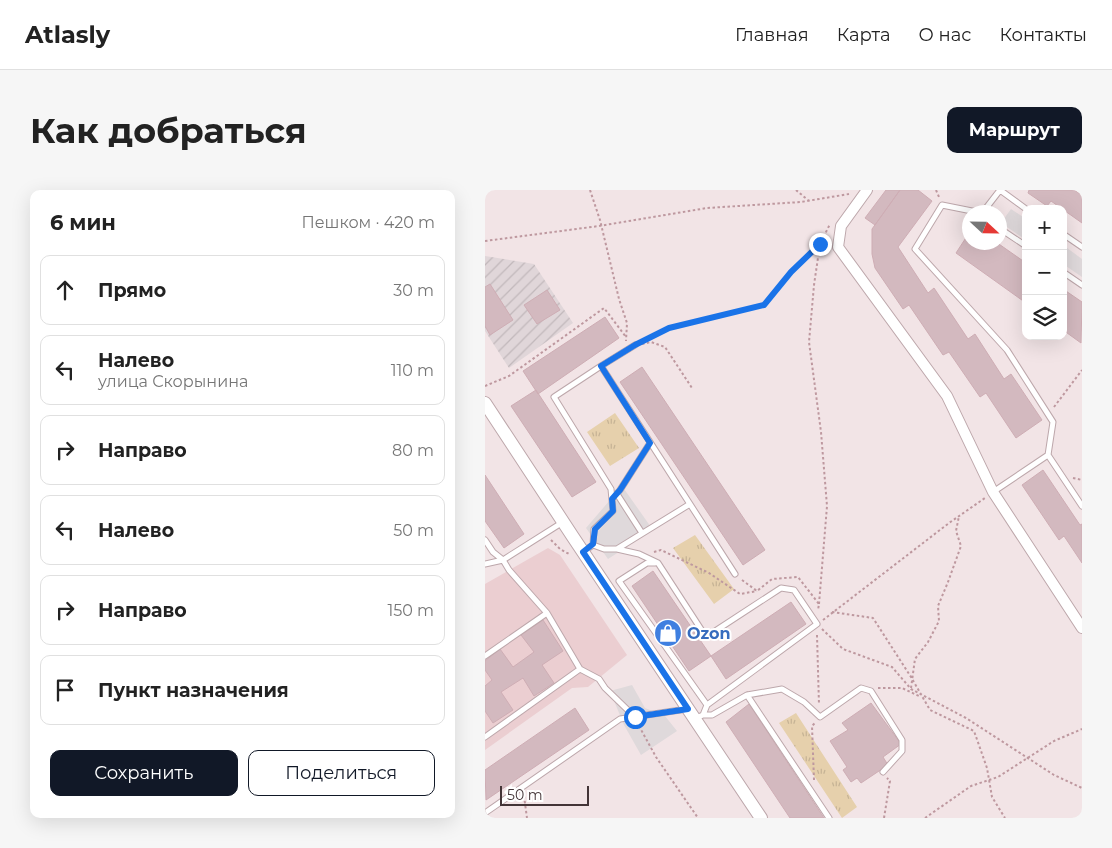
<!DOCTYPE html>
<html lang="ru">
<head>
<meta charset="utf-8">
<style>
	:root { --surface:#fff; --page:#f6f6f6; --text:#222; --muted:#767676; --line:#e0e0e0; --accent:#111827 }
	body { margin:0; font-family:Montserrat,sans-serif; background:var(--page); color:var(--text) }
	.controls { position:absolute; right:15px; top:15px; display:grid; overflow:hidden; border-radius:10px; box-shadow:0 5px 20px #0002 }
	.controls button { width:45px; height:45px; display:grid; place-items:center; padding:0; border:0; border-bottom:1px solid var(--line); background:var(--surface); color:var(--text); font:25px sans-serif }
	.compass { position:absolute; left:477px; top:15px; width:45px; height:45px; border-radius:50%; background:var(--surface); box-shadow:0 5px 20px #0002; rotate:112deg }
	.scale { position:absolute; left:15px; bottom:12px; width:89px; box-sizing:border-box; padding-left:5px; border:2px solid #433437; border-top:0; font-size:14px; line-height:18px; white-space:nowrap; color:#433437; -webkit-text-stroke:4px #fff; paint-order:stroke }
	.stop { position:absolute; width:15px; height:15px; margin:-11px; border:4px solid #1a73e8; border-radius:50%; background:#fff }
	.stop.end { background:#1a73e8; border-color:#fff; box-shadow:0 1px 5px #0008 }
	.list { margin:0; padding:0; list-style:none }
	h2 { display:flex; justify-content:space-between; align-items:center; height:65px; margin:0; padding:0 20px; font-size:21px }
	h2 small { font-size:16px; font-weight:400; color:var(--muted) }
	.list li { display:grid; grid-template-columns:32px 1fr auto; gap:15px; align-items:center; box-sizing:border-box; height:70px; margin:0 10px 10px; padding:0 10px; border:1px solid var(--line); border-radius:10px }
	.list b { display:block; font-size:19px; white-space:nowrap }
	.list p { margin:0; font-size:16px; white-space:nowrap; color:var(--muted) }
	.list em { font-size:16px; font-style:normal; color:var(--muted) }
	.actions { display:flex; gap:10px; padding:15px 20px }
	.actions a { flex:1; padding:11px 0; border:1px solid var(--accent); border-radius:10px; text-align:center; font-size:18px; color:var(--accent) }
	.actions .main { background:var(--accent); color:#fff }
	.icon { flex:none; width:28px; height:28px; fill:none; stroke:currentColor; stroke-width:2; stroke-linecap:round; stroke-linejoin:round }
	.map { position:relative; flex:none; width:597px; height:628px; overflow:hidden; border-radius:10px }
	header { display:flex; align-items:center; gap:30px; box-sizing:border-box; height:70px; padding:0 25px; background:var(--surface); border-bottom:1px solid var(--line) }
	header strong { font-size:24px }
	nav { display:flex; gap:28px; margin-inline-start:auto; font-size:18px }
	.intro { display:flex; align-items:center; justify-content:space-between; box-sizing:border-box; height:120px; padding:0 30px }
	h1 { margin:0; font-size:35px }
	.button { padding:12px 22px; border-radius:10px; background:var(--accent); color:#fff; font-size:18px; font-weight:700 }
	main { display:flex; gap:30px; padding:0 30px }
	aside { flex:1; background:var(--surface); border-radius:10px; box-shadow:0 5px 20px #0002 }
	.map>svg:first-child { display:block }
	.industrial { fill:url(#industrial-furrows) }
	.education { fill:#ebced1 }
	.park { fill:url(#park-tufts) }
	.parking { fill:#dfd9db }
	.building { fill:#d3b9bf; stroke:#ceadb4 }
	.lines { fill:none; stroke-linecap:round; stroke-linejoin:round }
	.service-casing { stroke:#bda7ab; stroke-width:7 }
	.minor-casing { stroke:#bda7ab; stroke-width:12 }
	.tertiary-casing { stroke:#bda7ab; stroke-width:14 }
	.path { stroke:#be989f; stroke-width:2; stroke-dasharray:2.5 2.5; stroke-linecap:butt }
	.service { stroke:#fff; stroke-width:5 }
	.minor { stroke:#fff; stroke-width:10 }
	.tertiary { stroke:#fff; stroke-width:12 }
	.route { stroke:#1a73e8; stroke-width:6 }
	.labels { text-anchor:middle; stroke-width:4; stroke-linejoin:round; paint-order:stroke }
	.shop-label { font-size:16px; font-weight:bold; fill:#366cbe; stroke:#fff; text-anchor:start }
</style>
</head>
<body>
<header>
<strong>Atlasly</strong>
<nav><a>Главная</a><a>Карта</a><a>О нас</a><a>Контакты</a></nav>
</header>
<div class="intro"><h1>Как добраться</h1><a class="button">Маршрут</a></div>
<main>
<aside>
<h2>6 мин<small>Пешком · 420 m</small></h2>
<ul class="list">
<li><svg class="icon" aria-label="ahead" viewBox="0 0 24 24"><path d="M12 20V5M6 11l6-6 6 6"/></svg><div><b>Прямо</b></div><em>30 m</em></li>
<li><svg class="icon" aria-label="left" viewBox="0 0 24 24"><path d="M17 20v-9H6M10 6l-5 5 5 5"/></svg><div><b>Налево</b><p>улица Скорынина</p></div><em>110 m</em></li>
<li><svg class="icon" aria-label="right" viewBox="0 0 24 24"><path d="M7 20v-9h11M14 6l5 5-5 5"/></svg><div><b>Направо</b></div><em>80 m</em></li>
<li><svg class="icon" aria-label="left" viewBox="0 0 24 24"><path d="M17 20v-9H6M10 6l-5 5 5 5"/></svg><div><b>Налево</b></div><em>50 m</em></li>
<li><svg class="icon" aria-label="right" viewBox="0 0 24 24"><path d="M7 20v-9h11M14 6l5 5-5 5"/></svg><div><b>Направо</b></div><em>150 m</em></li>
<li><svg class="icon" aria-label="arrive" viewBox="0 0 24 24"><path d="M6 21V4h12l-3 4 3 4H6"/></svg><div><b>Пункт назначения</b></div></li>
</ul>
<div class="actions"><a class="main">Сохранить</a><a>Поделиться</a></div>
</aside>
<div class="map">
<svg width="597" height="628" viewBox="0 0 597 628">
	<defs>
		<pattern id="industrial-furrows" width="10" height="10" patternUnits="userSpaceOnUse" patternTransform="scale(1.25)"><rect width="10" height="10" fill="#e0d6d9"/><path d="M-1 1l2-2M0 10L10 0M9 11l2-2" fill="none" stroke="#c1b8bb"/></pattern>
		<pattern id="park-tufts" width="24" height="20" patternUnits="userSpaceOnUse" patternTransform="scale(1.25)"><rect width="24" height="20" fill="#e6d0ac"/><path d="M3 7l-1-3M5 7V3M7 7l1-3M15 17l-1-3M17 17v-4M19 17l1-3" fill="none" stroke="#c6b395"/></pattern>
	</defs>
	<rect width="100%" height="100%" fill="#f2e4e6"/>
	<!-- industrial -->
	<path class="industrial" d="M0 66 49 74 88 133 24 178 0 141Z"/>
	<!-- education -->
	<path class="education" d="M63 358 75 365 142 465 103 497 87 498 0 560V394Z"/>
	<!-- park -->
	<path class="park" d="M130 223 154 258 125 276 102 242Z
		M210 345 249 399 229 414 188 358Z
		M311 523 372 617 357 628 294 533Z"/>
	<!-- parking -->
	<path class="parking" d="M526 19 541 29V50L516 33Z
		M578 55 597 69V87L578 74Z
		M137 296 168 340 123 369 101 338Z
		M147 495 160 518 180 526 192 541 156 565 139 535 125 501Z"/>
	<!-- building -->
	<path class="building" d="M401 0H415L390 35 380 28Z
		M415 0H433L447 11 413 57 443 103 449 98 483 149 490 144 519 189 526 184 557 230 531 248 501 203 495 207 464 162 458 165 424 115 418 119 390 78 387 64V39Z
		M544 0H589L597 5V33L566 11 562 16 543 3Z
		M484 43V52H511L541 73V113L471 63Z
		M5 94 28 130 5 145 0 136V97Z
		M578 99 597 112 596 153 578 140Z
		M62 100 75 120 52 134 39 115Z
		M120 127 134 148 53 204 38 181Z
		M157 177 280 360 258 375 135 192Z
		M51 200 111 292 87 307 26 216Z
		M558 280 595 335 597 334V373L579 346 574 350 537 295Z
		M0 285 39 344 19 358 0 331Z
		M168 381 226 466 204 481 147 396Z
		M306 412 321 434 241 489 226 466Z
		M58 430 78 461 57 475 69 493 49 506 38 488 16 502 28 520 8 533 0 521V496L7 490 0 480V471L15 459 28 477 49 462 36 445Z
		M386 513 416 554 398 567 403 575 376 593 372 588 366 592 358 580 362 577 345 551 363 540 357 533Z
		M264 514 339 628H305L241 532Z
		M90 518 104 540 1 610 0 580Z"/>
	<g class="lines">
		<!-- service casing -->
		<g class="service-casing">
			<path id="service" d="M492 22 457 15 430 59 522 160 568 232 563 265
				M498 22 515 0 541 19
				M514 38 541 56
				M578 44 597 57
				M578 82 597 95
				M116 176 150 155
				M508 302 563 265 597 316
				M132 304 157 343
				M127 309 135 300 165 253
				M0 350 8 362 18 370
				M108 355 119 359H132L205 314
				M132 359 154 364 173 373 221 447 296 398 309 400 332 434 222 515 218 525 211 528
				M99 361 108 355 109 339 128 321 126 299 69 207 116 176 250 384
				M170 373H162L134 391 222 515
				M0 374 18 370
				M0 466 62 423
				M95 479 114 489 120 498 150 527
				M262 505 297 499 319 512 335 527 376 498 386 501 417 550V561L398 582
				M218 525H227L262 505 344 628
				M0 547 95 479 62 423 24 380 18 370 78 332
				M0 623 135 529 202 519"/>
		</g>
		<!-- minor casing -->
		<g class="minor-casing">
			<path id="minor" d="M382 0 356 36 353 57 462 206 508 302 597 438"/>
		</g>
		<!-- tertiary casing -->
		<g class="tertiary-casing">
			<path id="tertiary" d="M0 213 88 347 276 628"/>
		</g>
		<!-- path -->
		<path class="path" d="M105 0 115 30 134 109 142 133 141 151
			M311 0 324 11
			M451 0 454 7
			M0 51 114 36 222 18 316 12 364 4
			M158 151 184 138 279 115 306 81 335 54
			M157 154 166 152 180 157 207 198
			M0 196 24 186 119 118 141 147
			M569 217 597 180
			M588 288 597 290
			M66 350 75 359 84 364
			M169 362 176 360 224 383 255 404 272 401
			M257 390 272 401 287 389 313 387 334 414 333 420
			M334 414 342 316 336 242 324 152 329 95 335 54 345 34
			M347 422 388 428 426 487 445 520 489 541 502 578 507 607 520 628
			M338 430 464 333 500 308
			M337 439 358 459 407 477 426 499 481 528 569 585 597 598
			M332 445 334 515
			M393 498H417L436 507
			M426 498 430 469 443 452 454 431 453 416 463 392 476 356 471 341 474 326
			M154 536 171 567 213 628
			M329 590 327 536 330 533
			M39 606 42 628
			M399 628 405 591 402 588
			M440 628 486 596 513 587 569 551 597 539"/>
		<!-- service -->
		<use href="#service" class="service"/>
		<!-- minor -->
		<use href="#minor" class="minor"/>
		<!-- tertiary -->
		<use href="#tertiary" class="tertiary"/>
	</g>
	<g class="lines">
		<!-- route -->
		<path class="route" d="M150 527 203 519 98 362 108 354 110 339 128 321 127 309 135 300 165 253 116 176 150 155 184 138 279 115 306 82 335 54"/>
	</g>
	<!-- icons -->
	<defs>
		<g id="shop-disc" transform="scale(1.4375)"><circle r="9.5" fill="#3f7fe0" stroke="#fff"/><path d="M-5-2.5h2.3a2.7 3.5 0 0 1 5.4 0H5L5.5 6h-11ZM-1.5-2.5h3a1.5 2.3 0 0 0-3 0Z" fill="#fff"/></g>
	</defs>
	<g fill-rule="evenodd">
		<use href="#shop-disc" x="183" y="443"/>
	</g>
	<g class="labels">
		<!-- shop labels -->
		<g class="shop-label">
			<text x="202" y="449">Ozon</text>
		</g>
	</g>
</svg>
<div class="controls">
<button>+</button>
<button>−</button>
<button><svg class="icon" aria-label="layers" viewBox="0 0 24 24"><path d="M12 4l9 5-9 5-9-5zM3 14l9 5 9-5"/></svg></button>
</div>
<svg class="compass" viewBox="-18 -18 36 36"><path d="M0-13l5 13h-10z" fill="#e53935"/><path d="M0 13l5-13h-10z" fill="#767676"/></svg>
<div class="scale">50 m</div>
<div class="stop" style="left:150px;top:527px"></div>
<div class="stop end" style="left:335px;top:54px"></div>
</div>
</main>
</body>
</html>
